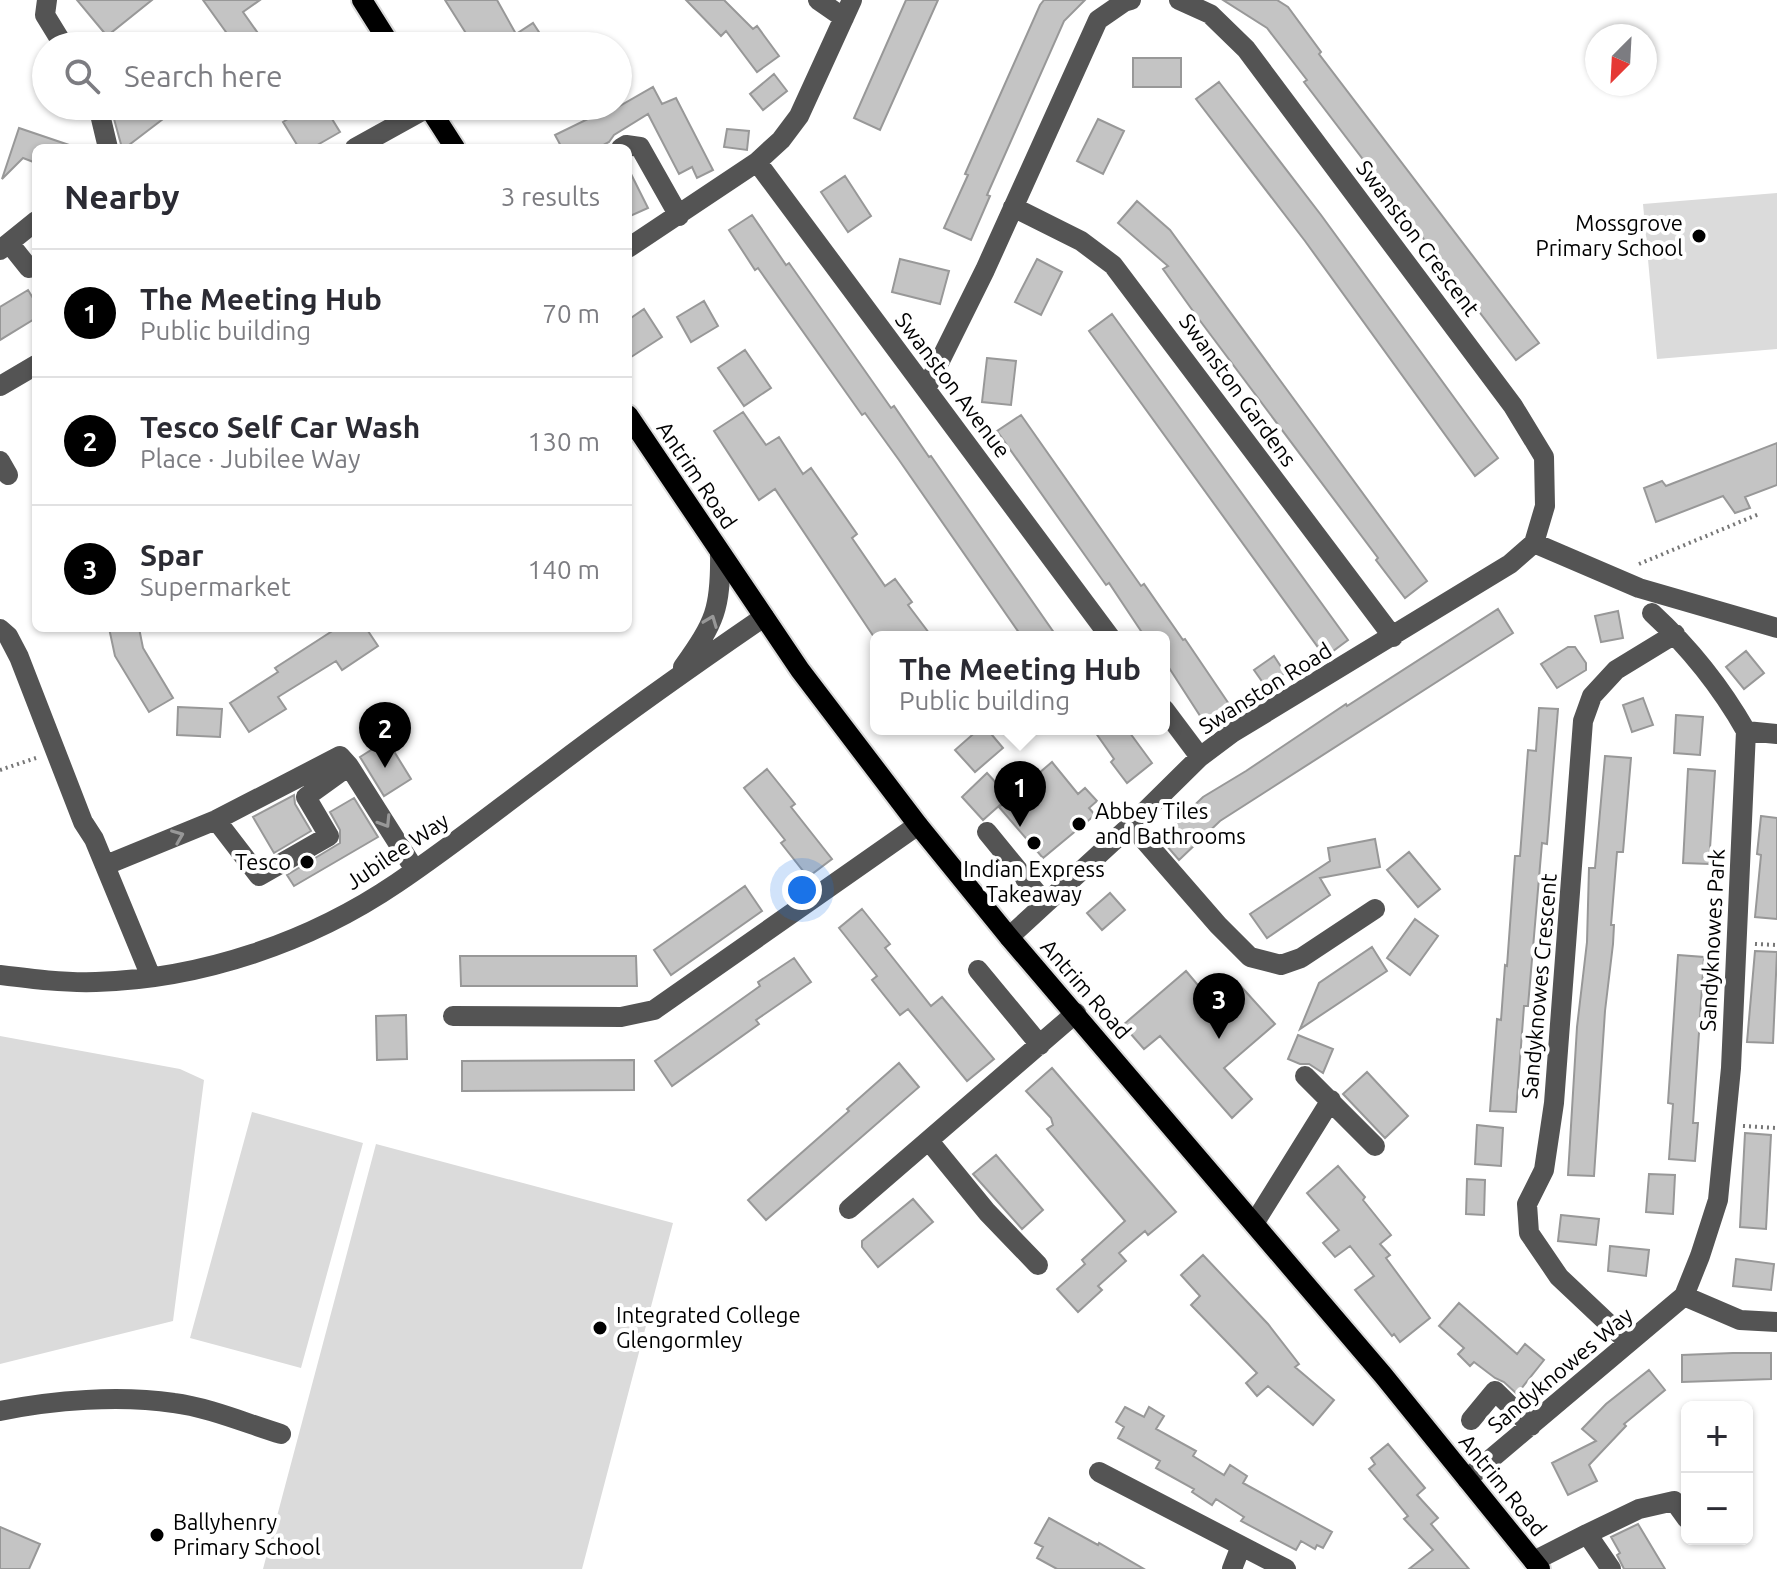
<!DOCTYPE html>
<html lang="en">
<head>
<meta charset="utf-8">
<style>
	:root { --surface:#fff; --page:#f7f7f7; --text:#2b2b33; --muted:#7c7c81; --line:#e1e1e2; --accent:#000 }
	body { margin:0; font-family:Ubuntu,sans-serif; background:var(--page); color:var(--text) }
	.controls { position:absolute; right:24px; bottom:24px; display:grid; overflow:hidden; border-radius:12px; box-shadow:0 2px 6px #0004 }
	.controls button { width:72px; height:72px; display:grid; place-items:center; padding:0; border:0; border-bottom:2px solid var(--line); background:var(--surface); color:var(--text); font:40px sans-serif }
	.compass { position:absolute; left:1585px; top:24px; width:72px; height:72px; border-radius:50%; background:var(--surface); box-shadow:0 2px 6px #0004; rotate:204deg }
	.you { position:absolute; left:802px; top:890px; width:28px; height:28px; margin:-20px; border:6px solid #fff; border-radius:50%; background:#1a73e8; box-shadow:0 0 0 12px #1a73e833 }
	.badge { display:grid; place-items:center; width:52px; height:52px; border-radius:50%; background:var(--accent); color:#fff; font-size:26px; font-weight:700 }
	.pin { position:absolute; translate:-50% -66px; filter:drop-shadow(0 2px 4px #0008) }
	.pin::after { content:''; position:absolute; top:42px; width:28px; height:24px; background:inherit; clip-path:polygon(0 0,100% 0,50% 100%) }
	.popup { position:absolute; left:870px; top:631px; width:300px; height:104px; box-sizing:border-box; display:grid; place-content:center; border-radius:12px; background:var(--surface); filter:drop-shadow(0 2px 6px #0005); font-size:26px; white-space:nowrap; color:var(--muted) }
	.popup b { font-size:30px; color:var(--text) }
	.popup::after { content:''; position:absolute; left:50%; top:100%; margin-left:-16px; border:16px solid transparent; border-top-color:var(--surface) }
	.list { margin:0; padding:0; list-style:none }
	h2 { display:flex; justify-content:space-between; align-items:center; height:104px; margin:0; padding:0 32px; font-size:34px }
	h2 small { font-size:26px; font-weight:400; color:var(--muted) }
	.list li { display:grid; grid-template-columns:52px 1fr auto; gap:24px; align-items:center; box-sizing:border-box; height:128px; padding:0 32px; border-top:2px solid var(--line) }
	.list b { display:block; font-size:30px; white-space:nowrap }
	.list p { margin:0; font-size:26px; white-space:nowrap; color:var(--muted) }
	.list em { font-size:26px; font-style:normal; color:var(--muted) }
	.icon { flex:none; width:44px; height:44px; fill:none; stroke:currentColor; stroke-width:2; stroke-linecap:round; stroke-linejoin:round }
	.map { position:relative; flex:none; width:1777px; height:1569px; overflow:hidden }
	.search { position:absolute; background:var(--surface); box-shadow:0 2px 6px #0004; left:32px; top:32px; width:600px; height:88px; display:flex; align-items:center; gap:20px; box-sizing:border-box; padding:0 28px; border-radius:44px; color:var(--muted); font-size:30px }
	.panel { position:absolute; background:var(--surface); box-shadow:0 2px 6px #0004; left:32px; top:144px; width:600px; height:488px; border-radius:12px }
	.map>svg:first-child { display:block }
	.green { fill:#dbdbdb }
	.building { fill:#c4c4c4; stroke:#989898; stroke-width:2 }
	.lines { fill:none; stroke-linecap:round; stroke-linejoin:round }
	.major-casing { stroke:#dbdbdb; stroke-width:24 }
	.path { stroke:#767676; stroke-width:4; stroke-dasharray:2 4; stroke-linecap:butt }
	.minor { stroke:#545454; stroke-width:20 }
	.major { stroke:#000; stroke-width:20 }
	.oneway { stroke:#989898 }
	.poi-dot { fill:#000; stroke:#fff; stroke-width:3 }
	.labels { text-anchor:middle; stroke-width:8; stroke-linejoin:round; paint-order:stroke }
	.poi-label { font-size:22px; fill:#000; stroke:#fff; text-anchor:start }
	.street-label { font-size:22px; fill:#000; stroke:#fff }
</style>
</head>
<body>
<div class="map">
<svg width="1777" height="1569" viewBox="0 0 1777 1569">
	<rect width="100%" height="100%" fill="#fff"/>
	<!-- green -->
	<path class="green" d="M1777 193V349L1657 359 1643 204Z
		M0 1036 180 1069 204 1080 173 1321 0 1364Z
		M252 1112 363 1143 301 1368 190 1338Z
		M376 1144 673 1223 582 1569H263Z"/>
	<!-- building -->
	<path class="building" d="M77 0H152L107 36Z
		M203 0H260L243 12 267 46H236Z
		M445 0H497L516 34 533 23 548 46H474Z
		M686 0H724L753 29 757 26 779 56 757 72 726 31 721 36Z
		M906 0H938L880 130 854 118Z
		M1044 0H1085L1064 21 987 195 990 196 971 240 944 228 968 175 965 174 1040 5Z
		M1223 0H1277L1288 7 1321 52 1319 54 1539 343 1516 360 1304 82 1307 80 1267 28Z
		M1133 58H1181V87H1133Z
		M774 74 787 91 763 110 750 94Z
		M1219 82 1321 215 1498 458 1475 476 1305 241 1196 99Z
		M653 87 662 104 676 98 713 170 697 178 692 167 679 174 648 114 614 135 609 142 598 148H562L555 135 602 112 604 115Z
		M131 106H180L125 148H122L114 119Z
		M309 106H324L340 132 312 148H299L283 122Z
		M1098 119 1124 131 1103 174 1077 161Z
		M19 128 69 145 68 148H36V163L23 158 2 179Z
		M727 129 749 131 747 150 724 147Z
		M628 168 648 208 628 217Z
		M845 176 871 216 848 232 821 192Z
		M1137 201 1170 230 1427 581 1405 598 1376 560 1378 558 1198 318 1163 269 1168 266 1118 223Z
		M752 215 786 265 789 263 891 408 894 406 929 457 931 456 1057 637H1022L899 460 865 413 862 415 758 268 755 270 729 230Z
		M900 259 949 271 940 304 892 292Z
		M1037 259 1062 272 1041 315 1015 302Z
		M28 290 36 303V318L0 340V307Z
		M704 301 718 326 691 342 677 317Z
		M644 309 662 337 628 359V320Z
		M1112 314 1348 640 1325 657 1089 331Z
		M745 350 771 388 744 406 718 368Z
		M987 358 1016 361 1011 405 982 402Z
		M743 412 766 445 779 437 803 474 811 468 857 534 852 538 885 586 895 579 912 602 908 605 932 637H874L775 489 759 500 714 431Z
		M1021 415 1141 586 1144 584 1183 640 1185 639 1231 707 1206 725 1164 660V637H1145L1109 583 1106 585 997 431Z
		M1777 443V485L1745 497 1750 508 1735 513 1723 496 1656 522 1644 488 1662 481 1666 486Z
		M1498 609 1513 633 1220 821 1179 860 1160 838 1203 797 1246 771 1346 704 1347 706Z
		M1618 611 1623 638 1601 642 1595 616Z
		M109 628H139L143 648 173 698 149 712 115 656Z
		M337 628H366L378 646 342 670 336 661 278 697 286 709 249 732 230 703 278 672 275 668Z
		M1568 647H1575L1586 663V670L1557 688 1541 664Z
		M1746 651 1764 673 1744 689 1726 667Z
		M1274 656 1285 673 1266 687 1254 670Z
		M1643 698 1653 725 1632 732 1623 705Z
		M178 707 222 709 220 737 177 735Z
		M1539 708 1558 709 1547 844 1542 843 1528 1006H1524L1516 1112 1490 1111 1497 1019 1501 1020 1505 965 1507 966 1515 856H1520L1528 750 1536 751Z
		M1676 715 1703 717 1700 755 1674 753Z
		M979 729H987L1003 748 975 772 955 750Z
		M1093 729H1127L1152 763 1127 783 1111 762 1114 759Z
		M387 740 411 779 384 796 360 757Z
		M1605 756 1631 758 1623 852H1617L1611 925H1614L1613 944 1605 1011 1594 1176 1568 1175 1577 1027 1587 942 1589 868H1595Z
		M1052 762 1078 794 1085 788 1097 801 1089 808 1095 815 1043 858 999 807Z
		M767 769 795 804 791 807 832 859 808 877 781 843 785 840 744 788Z
		M1688 769 1715 771 1709 864 1683 863Z
		M987 773 1009 797 983 820 962 797Z
		M294 795 295 804 311 831 274 853 253 817Z
		M354 798 378 837 294 886 287 875 340 843V830L330 812Z
		M1761 816 1777 818V919L1755 917 1761 855 1757 854Z
		M1375 839 1380 867 1320 878 1330 895 1267 938 1250 914 1330 861 1328 848Z
		M1409 852 1440 889 1418 907 1387 870Z
		M745 886 762 911 671 975 654 950Z
		M1110 893 1125 910 1102 930 1087 913Z
		M862 909 890 944 885 948 931 1006 942 997 994 1059 967 1081 908 1009 900 1015 872 980 877 976 839 928Z
		M1415 919 1438 936 1410 975 1387 958Z
		M1372 947 1387 971 1300 1029 1319 983Z
		M1755 951 1777 952 1773 1043 1747 1042Z
		M1678 955 1704 957 1693 1123H1698L1695 1161 1669 1159 1673 1104 1668 1103Z
		M460 956H636L637 986H461Z
		M794 958 811 982 756 1020 759 1024 672 1086 655 1061 760 986 758 982Z
		M1186 971 1213 1003 1237 982 1275 1024 1224 1068 1252 1099 1232 1118 1160 1036 1144 1049 1123 1025Z
		M406 1015 407 1059 377 1060 376 1016Z
		M1298 1035 1333 1049 1323 1073 1309 1064H1300L1288 1059Z
		M634 1060V1090L462 1091V1061Z
		M899 1063 919 1087 766 1220 748 1200 849 1111 847 1109Z
		M1052 1068 1176 1212 1148 1235 1145 1231 1119 1253 1126 1261 1098 1286 1102 1290 1078 1312 1057 1289 1085 1264 1082 1260 1125 1221 1047 1129 1053 1125 1051 1118 1026 1091Z
		M1367 1072 1408 1116 1385 1138 1343 1094Z
		M1477 1125 1503 1128 1501 1166 1475 1164Z
		M1745 1133 1771 1135 1766 1229 1740 1227Z
		M996 1155 1043 1210 1022 1229 973 1174Z
		M1338 1166 1365 1197 1363 1200 1391 1235 1380 1244 1390 1255 1386 1258 1430 1318 1400 1342 1394 1334 1392 1336 1355 1290 1374 1276 1350 1246 1335 1257 1323 1243 1339 1230 1307 1193Z
		M1649 1174 1675 1175 1673 1214 1646 1212Z
		M1467 1179 1485 1180 1484 1215 1466 1214Z
		M913 1199 933 1222 878 1267 862 1247V1241Z
		M1561 1215 1599 1219 1596 1245 1558 1241Z
		M1610 1246 1649 1250 1646 1276 1608 1271Z
		M1203 1255 1268 1324 1299 1364 1295 1367 1334 1400 1313 1425 1268 1386 1257 1396 1246 1383 1257 1373 1191 1305 1200 1296 1181 1275Z
		M1736 1259 1774 1264 1771 1290 1733 1286Z
		M1459 1303 1517 1354 1525 1344 1544 1360 1517 1394 1504 1382 1495 1378 1474 1362 1470 1366 1458 1354 1464 1348 1439 1326Z
		M1733 1353H1771V1379L1682 1382V1355Z
		M1649 1370 1665 1390 1624 1424 1626 1426 1589 1465 1597 1481 1568 1495 1552 1463 1596 1441 1582 1429 1606 1404Z
		M1125 1407 1144 1417 1149 1407 1164 1416 1156 1429 1196 1451 1193 1456 1224 1475 1230 1465 1247 1476 1243 1483 1332 1532 1323 1548 1317 1545 1315 1549 1301 1541 1296 1550 1241 1521 1244 1517 1216 1499 1212 1505 1192 1492 1194 1489 1156 1468 1160 1461 1118 1438 1124 1427 1116 1422Z
		M1388 1444 1425 1488 1417 1495 1438 1518 1431 1524 1469 1569H1409L1433 1550 1404 1519 1408 1516 1369 1469 1375 1464 1371 1458Z
		M1049 1518 1098 1545 1099 1543 1144 1569H1057L1037 1558 1043 1547 1035 1543Z
		M1638 1524 1665 1569H1624L1617 1555 1620 1553 1611 1537Z
		M0 1527 40 1544 29 1569H0Z"/>
	<g class="lines">
		<!-- major casing -->
		<g class="major-casing">
			<path id="major" d="M362 0 391 46
				M428 106 455 148
				M628 415 800 670 918 825 1009 937 1383 1375 1540 1569"/>
		</g>
		<!-- path -->
		<path class="path" d="M1639 564 1759 514
			M0 770 36 758
			M1755 944 1777 945
			M1743 1126 1777 1128"/>
		<!-- minor -->
		<path class="minor" d="M47 0 45 15 64 46
			M818 0 844 18
			M1179 0 1210 14 1246 49 1513 406 1544 457 1545 506 1534 543
			M98 106 108 148
			M355 148 429 107
			M621 148 626 145 640 147 679 216
			M757 162 1110 637
			M1013 207 1081 241 1113 265 1393 637
			M9 243 29 268
			M628 248 757 162 781 140 799 116 852 0
			M0 250 36 221
			M0 386 36 365
			M926 389 985 270 1098 20 1124 2 1131 0
			M0 461 8 475
			M1534 543 1639 588 1777 628
			M0 629 8 636 19 657 83 822 94 839 151 977
			M683 667C715 622 721 609 720 553
			M1164 709 1200 757
			M1746 731 1777 734
			M216 820 259 876 329 836 306 797 349 766
			M1131 825 1218 925 1250 957 1281 965 1301 958 1375 909
			M987 832 1045 903
			M106 865 216 820 340 756 349 766 415 870
			M1009 937 1131 825 1200 757 1232 733 1510 564 1534 543
			M978 970 1040 1045
			M0 975C32 979 64 983 96 982 202 979 310 942 397 883 449 848 498 809 548 772 619 718 691 667 764 617
			M453 1016 621 1017 654 1010 918 825
			M1305 1076 1375 1146
			M929 1141 987 1212 1038 1265
			M849 1209 1076 1013
			M1255 1222 1331 1100
			M1684 1296 1740 1320 1777 1322
			M1628 1342 1559 1277 1529 1233 1527 1204 1544 1170 1554 1103 1583 721 1592 696 1616 670 1675 634
			M0 1411C54 1400 119 1395 174 1403 207 1407 248 1424 281 1434
			M1471 1420 1495 1391 1531 1426
			M1099 1472 1286 1569
			M1467 1479 1684 1296 1700 1256 1718 1200 1731 1068 1746 731C1721 687 1690 648 1652 613
			M1587 1534 1639 1509 1674 1501 1687 1519
			M1534 1561 1587 1534 1611 1569
			M1232 1569 1241 1546"/>
		<!-- major -->
		<use href="#major" class="major"/>
	</g>
	<!-- one-way arrows -->
	<defs><path id="oneway-chevron" d="M-2-3.5L2.5 0L-2 3.5" fill="none" stroke-width="1.6" stroke-linecap="round" stroke-linejoin="round" transform="scale(2)"/></defs>
	<g class="oneway">
		<use href="#oneway-chevron" transform="translate(711 621) rotate(-69)"/>
		<use href="#oneway-chevron" transform="translate(385 822) rotate(58)"/>
		<use href="#oneway-chevron" transform="translate(178 836) rotate(-22)"/>
	</g>
	<!-- markers -->
	<g class="poi-dot">
		<circle cx="1699" cy="236" r="8"/>
		<circle cx="1079" cy="824" r="8"/>
		<circle cx="1034" cy="843" r="8"/>
		<circle cx="307" cy="862" r="8"/>
		<circle cx="600" cy="1328" r="8"/>
		<circle cx="157" cy="1535" r="8"/>
	</g>
	<g class="labels">
		<!-- poi labels -->
		<g class="poi-label">
			<text x="1683" y="231" text-anchor="end">Mossgrove<tspan x="1683" dy="25">Primary School</tspan></text>
			<text x="1095" y="819">Abbey Tiles<tspan x="1095" dy="25">and Bathrooms</tspan></text>
			<text x="291" y="870" text-anchor="end">Tesco</text>
			<text x="1034" y="877" text-anchor="middle">Indian Express<tspan x="1034" dy="25">Takeaway</tspan></text>
			<text x="616" y="1323">Integrated College<tspan x="616" dy="25">Glengormley</tspan></text>
			<text x="173" y="1530">Ballyhenry<tspan x="173" dy="25">Primary School</tspan></text>
		</g>
		<!-- street labels -->
		<g class="street-label">
			<text transform="translate(1418 238) rotate(53)" y="8">Swanston Crescent</text>
			<text transform="translate(953 385) rotate(53)" y="8">Swanston Avenue</text>
			<text transform="translate(1238 390) rotate(54)" y="8">Swanston Gardens</text>
			<text transform="translate(697 475) rotate(56)" y="8">Antrim Road</text>
			<text transform="translate(1265 688) rotate(-32)" y="8">Swanston Road</text>
			<text transform="translate(397 851) rotate(-34)" y="8">Jubilee Way</text>
			<text transform="translate(1712 940) rotate(-87)" y="8">Sandyknowes Park</text>
			<text transform="translate(1539 986) rotate(-85)" y="8">Sandyknowes Crescent</text>
			<text transform="translate(1086 989) rotate(49)" y="8">Antrim Road</text>
			<text transform="translate(1560 1370) rotate(-40)" y="8">Sandyknowes Way</text>
			<text transform="translate(1503 1485) rotate(51)" y="8">Antrim Road</text>
		</g>
	</g>
</svg>
<div class="controls">
<button>+</button>
<button>−</button>
</div>
<svg class="compass" viewBox="-18 -18 36 36"><path d="M0-13l5 13h-10z" fill="#e53935"/><path d="M0 13l5-13h-10z" fill="#7c7c81"/></svg>
<div class="you"></div>
<div class="pin badge" style="left:1020px;top:827px">1</div>
<div class="popup"><b>The Meeting Hub</b>Public building</div>
<div class="pin badge" style="left:385px;top:768px">2</div>
<div class="pin badge" style="left:1219px;top:1039px">3</div>
<div class="search"><svg class="icon" aria-label="search" viewBox="0 0 24 24"><circle cx="10" cy="10" r="6"/><path d="M15 15l6 6"/></svg>Search here</div>
<section class="panel">
<h2>Nearby<small>3 results</small></h2>
<ul class="list">
<li><span class="badge">1</span><div><b>The Meeting Hub</b><p>Public building</p></div><em>70 m</em></li>
<li><span class="badge">2</span><div><b>Tesco Self Car Wash</b><p>Place · Jubilee Way</p></div><em>130 m</em></li>
<li><span class="badge">3</span><div><b>Spar</b><p>Supermarket</p></div><em>140 m</em></li>
</ul>
</section>
</div>
</body>
</html>
